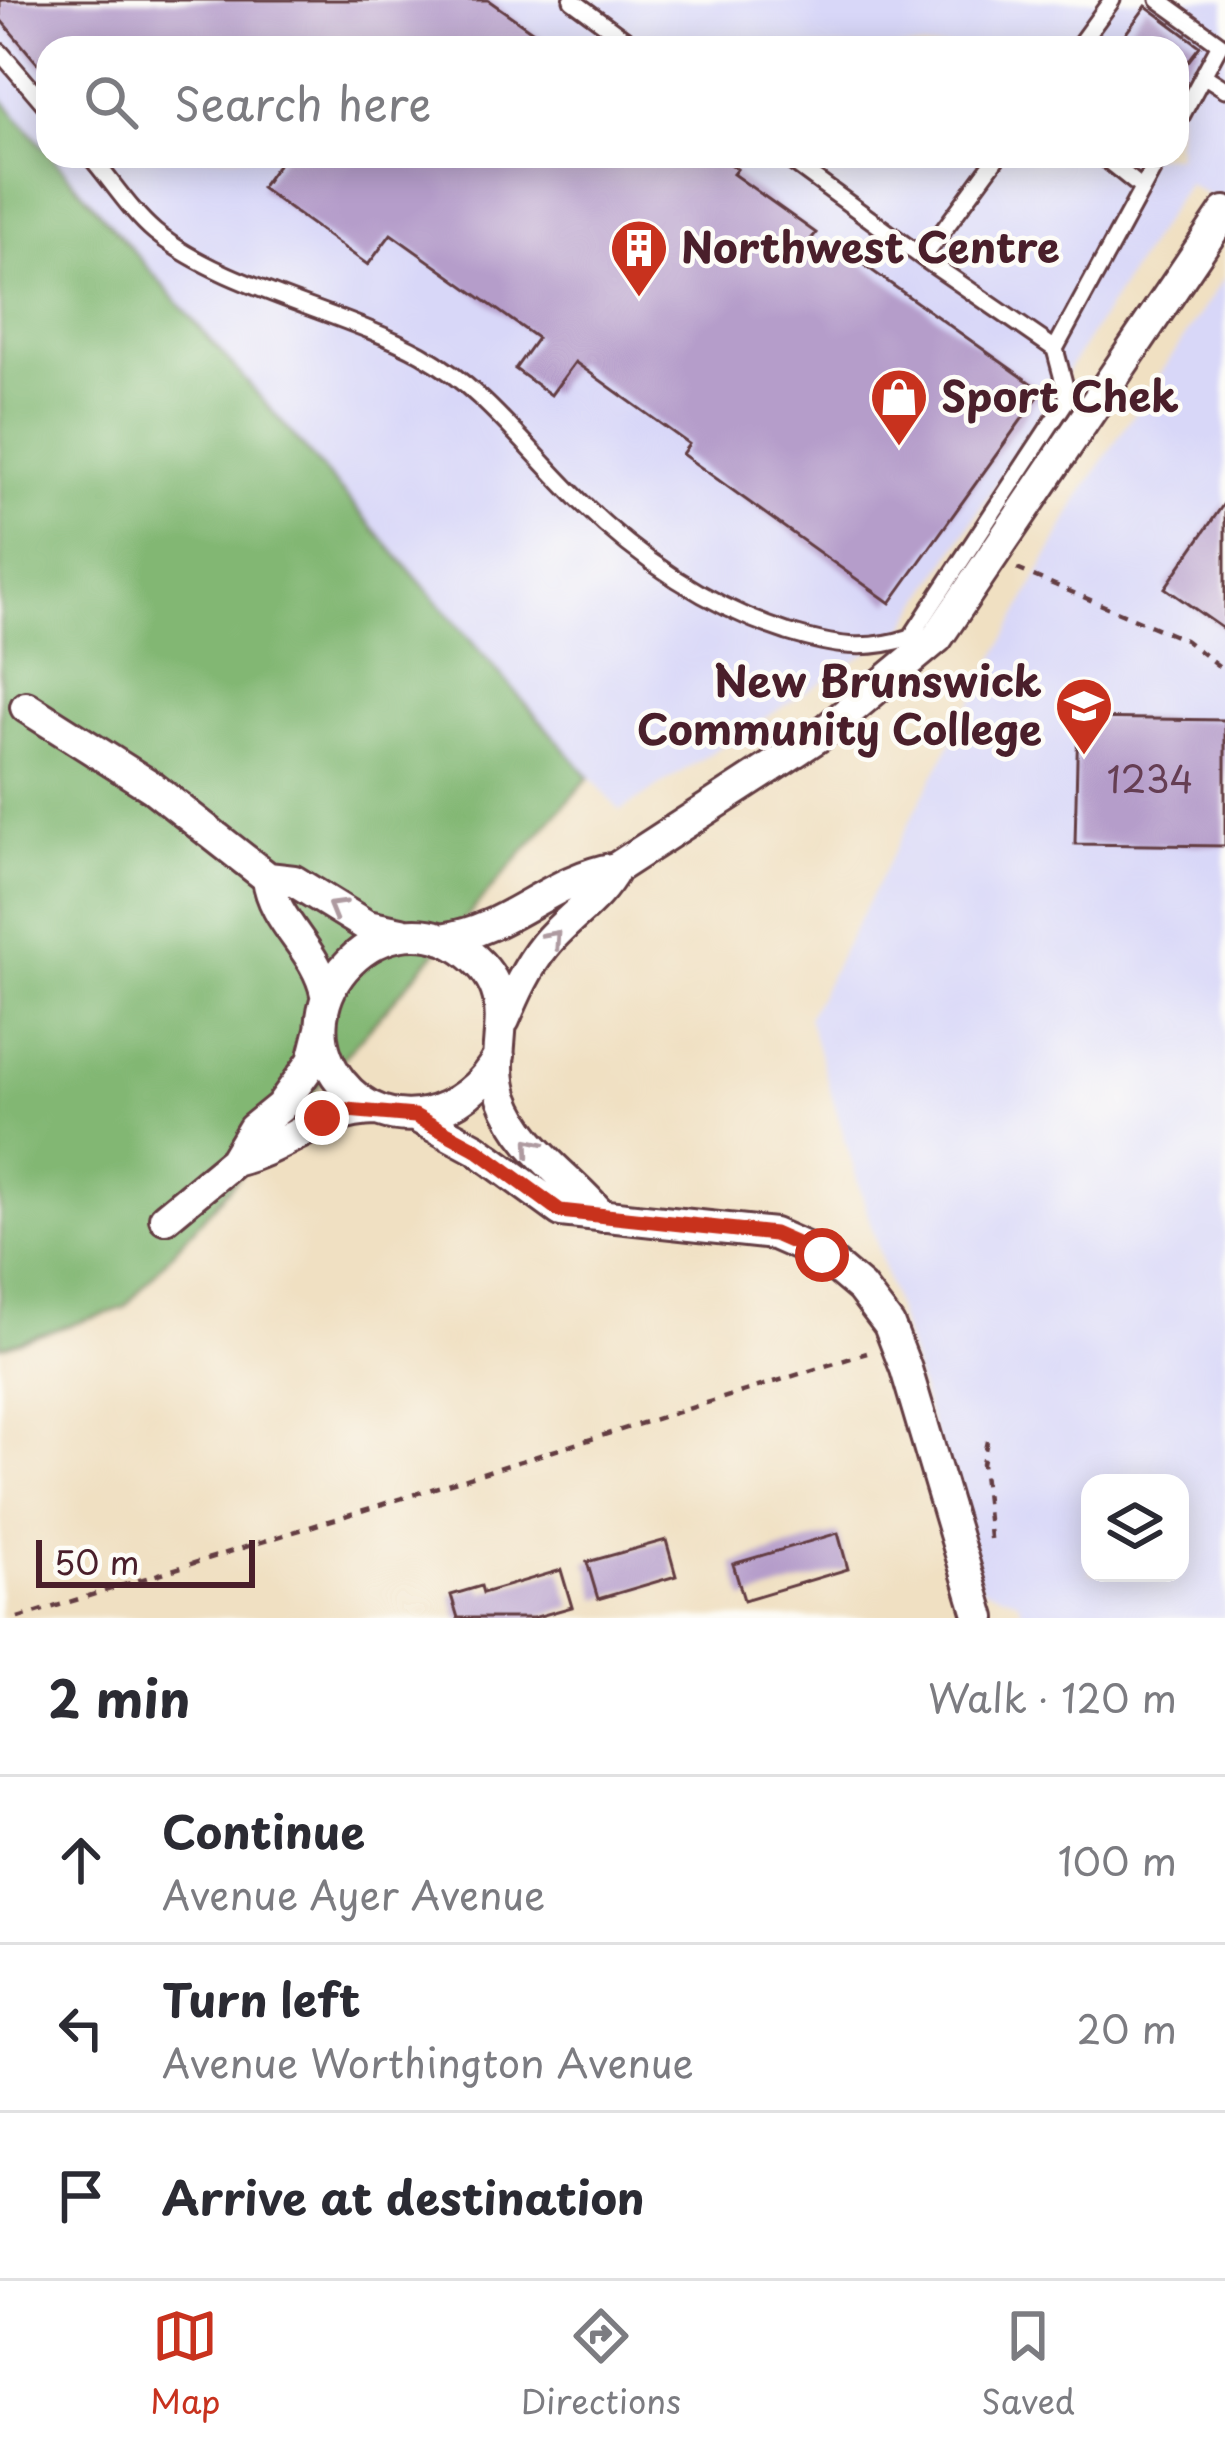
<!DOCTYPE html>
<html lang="en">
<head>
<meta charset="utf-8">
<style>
	:root { --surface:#fff; --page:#f2f2f3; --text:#2b2b33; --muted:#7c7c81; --line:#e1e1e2; --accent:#c8321e }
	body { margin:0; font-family:"Playpen Sans",sans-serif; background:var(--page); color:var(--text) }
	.controls { position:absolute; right:36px; bottom:36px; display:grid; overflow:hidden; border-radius:24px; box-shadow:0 6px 30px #0003 }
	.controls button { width:108px; height:108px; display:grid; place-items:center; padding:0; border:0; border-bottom:3px solid var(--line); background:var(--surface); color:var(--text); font:60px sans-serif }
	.scale { position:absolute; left:36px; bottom:30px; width:219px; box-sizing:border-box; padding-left:12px; border:6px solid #4a1f2b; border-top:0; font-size:33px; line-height:42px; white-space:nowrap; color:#4a1f2b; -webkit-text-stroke:9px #fdfcf7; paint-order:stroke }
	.stop { position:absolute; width:36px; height:36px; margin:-27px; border:9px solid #c8321e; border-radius:50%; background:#fff }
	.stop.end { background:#c8321e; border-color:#fff; box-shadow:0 3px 12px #0008 }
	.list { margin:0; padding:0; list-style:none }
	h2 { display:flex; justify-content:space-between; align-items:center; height:156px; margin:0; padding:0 48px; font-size:51px }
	h2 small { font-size:39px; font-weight:400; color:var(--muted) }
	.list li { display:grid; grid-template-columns:78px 1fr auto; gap:36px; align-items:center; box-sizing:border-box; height:168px; padding:0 48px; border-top:3px solid var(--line) }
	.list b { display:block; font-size:45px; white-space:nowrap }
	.list p { margin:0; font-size:39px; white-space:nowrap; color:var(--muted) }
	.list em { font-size:39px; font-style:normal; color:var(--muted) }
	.icon { flex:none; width:66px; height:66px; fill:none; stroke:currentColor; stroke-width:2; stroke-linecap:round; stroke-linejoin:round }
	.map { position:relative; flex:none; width:1225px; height:1618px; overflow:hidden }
	.search { position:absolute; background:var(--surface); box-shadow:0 6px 30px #0003; left:36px; right:36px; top:36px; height:132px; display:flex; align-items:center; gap:30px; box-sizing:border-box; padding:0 42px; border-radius:36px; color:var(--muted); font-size:45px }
	.sheet { height:660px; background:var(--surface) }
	nav { display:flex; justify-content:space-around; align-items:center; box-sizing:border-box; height:168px; border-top:3px solid var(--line); background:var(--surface); font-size:33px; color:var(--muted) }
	nav a { display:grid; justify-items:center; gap:6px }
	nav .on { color:var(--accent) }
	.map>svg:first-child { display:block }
	.built { fill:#d8d7f8; fill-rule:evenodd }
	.forest { fill:#82b773; stroke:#666b4f; stroke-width:3 }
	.building { fill:#b59dca }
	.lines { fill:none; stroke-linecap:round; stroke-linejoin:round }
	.service-casing { stroke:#633c42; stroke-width:21 }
	.minor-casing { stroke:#633c42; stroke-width:36 }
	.path { stroke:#633c42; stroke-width:4.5; stroke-dasharray:9 9; stroke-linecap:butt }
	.service { stroke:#fff; stroke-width:15 }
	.minor { stroke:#fff; stroke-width:30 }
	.oneway { stroke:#ae9aa0 }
	.route { stroke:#c8321e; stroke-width:15 }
	.labels { text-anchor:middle; stroke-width:9; stroke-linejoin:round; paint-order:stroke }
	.number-label { font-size:36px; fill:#653e53 }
	.poi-label { font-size:42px; font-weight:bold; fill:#4a1f2b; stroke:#fdfcf7; text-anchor:start }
</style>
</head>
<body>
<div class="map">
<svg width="1225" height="1618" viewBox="0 0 1225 1618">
	<rect width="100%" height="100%" fill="#fdfcf7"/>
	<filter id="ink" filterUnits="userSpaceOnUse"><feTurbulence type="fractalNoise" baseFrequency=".00833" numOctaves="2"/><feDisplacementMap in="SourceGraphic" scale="24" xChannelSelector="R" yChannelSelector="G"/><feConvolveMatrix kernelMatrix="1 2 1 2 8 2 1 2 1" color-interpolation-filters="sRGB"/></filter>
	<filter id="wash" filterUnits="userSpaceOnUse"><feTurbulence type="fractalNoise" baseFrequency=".004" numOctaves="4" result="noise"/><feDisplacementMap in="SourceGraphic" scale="48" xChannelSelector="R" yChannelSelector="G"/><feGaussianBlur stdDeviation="2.7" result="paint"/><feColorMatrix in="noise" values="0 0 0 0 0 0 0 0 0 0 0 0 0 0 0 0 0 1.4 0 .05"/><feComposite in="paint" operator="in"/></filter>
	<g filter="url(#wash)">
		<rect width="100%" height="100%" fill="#f0e0c2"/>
		<!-- built -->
		<path class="built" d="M0 0H1225V206L1187 183 903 630 620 811 51 156H1177V48H48V152L0 97Z
			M1225 276V1618H1024L1018 1600 981 1588 808 1017 1079 497ZM1090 1483H1180V1573H1090Z"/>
		<!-- forest -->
		<path class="forest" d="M0 97 589 777 124 1308 0 1347Z"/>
		<g id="blocks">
			<!-- building -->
			<path class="building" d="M0 0H488L556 48H165L158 43 155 48H48V76L0 19Z
				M1146 6 1200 46 1177 76V48H1115Z
				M284 156H707L716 162 719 157 737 169 733 174 816 233 805 247 824 261 836 245 1042 391 890 603 682 454 689 444 575 362 551 395 515 369 537 338 391 234 368 265 261 188Z
				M1225 502V630L1165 588Z
				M1078 718 1225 720V846L1075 844Z
				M838 1533 848 1569 744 1600 733 1564Z
				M666 1540 676 1576 598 1599 587 1562Z
				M561 1570 572 1607 533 1618H458L451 1595 481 1586 483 1593Z"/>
		</g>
	</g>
	<g filter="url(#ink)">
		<use href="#blocks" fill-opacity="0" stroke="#633c42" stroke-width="3"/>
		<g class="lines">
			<!-- service casing -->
			<g class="service-casing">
				<path id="service" d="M572 0 637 48
					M1159 0 1220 44 1177 124
					M1077 48 1112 0
					M0 52 48 108
					M1203 75 1225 89
					M90 156C111 180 131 212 155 232 223 288 343 311 421 354 487 391 528 451 581 502 640 560 708 606 787 632 833 646 866 652 911 637L1068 398 1055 349
					M784 156 923 258 998 156
					M1102 156 1142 188
					M923 258 1055 349 1160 156"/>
			</g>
			<!-- minor casing -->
			<g class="minor-casing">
				<path id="minor" d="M26 707 152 787 268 878 294 881 367 926 401 933
					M268 878C273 922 317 949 326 994
					M442 939C512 929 549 879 616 868L819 736 937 638 1225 212
					M504 1020C515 994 527 967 545 945 569 916 598 901 616 868
					M499 1056C468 1116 388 1141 341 1082 276 999 387 888 469 954 526 999 485 1045 503 1098 522 1150 568 1175 602 1216
					M415 1116 476 1149 561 1211 774 1234 822 1255 861 1288 889 1325 906 1369 980 1618
					M234 1161C287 1148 321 1110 377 1110
					M165 1218 234 1161 253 1129 280 1107 313 1061 321 1029"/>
			</g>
			<!-- path -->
			<path class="path" d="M1017 569 1185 640 1225 671
				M987 1441 982 1464 991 1547
				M18 1618 867 1353"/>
			<!-- service -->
			<use href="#service" class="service"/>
			<!-- minor -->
			<use href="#minor" class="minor"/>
		</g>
		<!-- one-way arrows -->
		<defs><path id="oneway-chevron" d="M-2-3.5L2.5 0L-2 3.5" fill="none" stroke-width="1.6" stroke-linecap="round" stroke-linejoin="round" transform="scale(3)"/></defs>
		<g class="oneway">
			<use href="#oneway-chevron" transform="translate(336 908) rotate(-150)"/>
			<use href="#oneway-chevron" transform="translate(553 938) rotate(-48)"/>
			<use href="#oneway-chevron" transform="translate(532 1146) rotate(-130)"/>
		</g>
	</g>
	<g class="lines" filter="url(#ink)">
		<!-- route -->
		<path class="route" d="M322 1118 347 1110 415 1116 476 1149 560 1211 774 1234 822 1255"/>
	</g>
	<!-- icons -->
	<defs>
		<g id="building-pin" transform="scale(3)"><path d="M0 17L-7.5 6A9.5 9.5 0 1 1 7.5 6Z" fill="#c8321e" stroke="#fdfcf7"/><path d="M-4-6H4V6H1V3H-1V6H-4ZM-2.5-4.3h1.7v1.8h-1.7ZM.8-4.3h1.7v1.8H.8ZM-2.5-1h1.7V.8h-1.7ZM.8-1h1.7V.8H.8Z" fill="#fff"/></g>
		<g id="shop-pin" transform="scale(3)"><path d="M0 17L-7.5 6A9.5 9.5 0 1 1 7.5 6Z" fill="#c8321e" stroke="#fdfcf7"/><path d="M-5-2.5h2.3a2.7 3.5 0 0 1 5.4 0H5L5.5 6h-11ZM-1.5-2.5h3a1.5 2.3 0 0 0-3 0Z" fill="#fff"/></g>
		<g id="university-pin" transform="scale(3)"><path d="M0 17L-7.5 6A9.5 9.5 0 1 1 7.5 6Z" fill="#c8321e" stroke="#fdfcf7"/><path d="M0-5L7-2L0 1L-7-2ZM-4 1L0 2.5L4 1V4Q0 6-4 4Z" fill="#fff"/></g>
	</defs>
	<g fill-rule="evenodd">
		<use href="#building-pin" x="639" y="248"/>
		<use href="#shop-pin" x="899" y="397"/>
		<use href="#university-pin" x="1084" y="706"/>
	</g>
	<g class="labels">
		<!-- number labels -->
		<g class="number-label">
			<text x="1150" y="793">1234</text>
		</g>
		<!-- poi labels -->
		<g class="poi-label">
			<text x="681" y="263">Northwest Centre</text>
			<text x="941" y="412">Sport Chek</text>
			<text x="1042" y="697" text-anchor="end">New Brunswick<tspan x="1042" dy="48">Community College</tspan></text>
		</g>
	</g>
</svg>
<div class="controls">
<button><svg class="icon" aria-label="layers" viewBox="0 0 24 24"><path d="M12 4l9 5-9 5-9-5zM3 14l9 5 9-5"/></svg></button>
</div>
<div class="scale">50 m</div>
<div class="stop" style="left:822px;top:1255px"></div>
<div class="stop end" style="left:322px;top:1118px"></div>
<div class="search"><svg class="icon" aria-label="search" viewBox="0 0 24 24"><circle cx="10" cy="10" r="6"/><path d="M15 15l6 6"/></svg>Search here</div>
</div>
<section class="sheet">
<h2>2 min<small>Walk · 120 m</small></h2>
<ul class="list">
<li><svg class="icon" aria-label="ahead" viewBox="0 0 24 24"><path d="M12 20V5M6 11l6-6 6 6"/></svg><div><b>Continue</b><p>Avenue Ayer Avenue</p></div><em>100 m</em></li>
<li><svg class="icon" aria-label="left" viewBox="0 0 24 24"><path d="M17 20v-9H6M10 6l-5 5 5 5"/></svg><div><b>Turn left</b><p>Avenue Worthington Avenue</p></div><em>20 m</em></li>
<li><svg class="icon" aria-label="arrive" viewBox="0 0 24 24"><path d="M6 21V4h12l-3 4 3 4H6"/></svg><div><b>Arrive at destination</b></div></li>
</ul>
</section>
<nav>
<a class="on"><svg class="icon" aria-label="map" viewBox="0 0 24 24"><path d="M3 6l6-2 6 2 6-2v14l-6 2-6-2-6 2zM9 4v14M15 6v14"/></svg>Map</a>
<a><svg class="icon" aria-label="directions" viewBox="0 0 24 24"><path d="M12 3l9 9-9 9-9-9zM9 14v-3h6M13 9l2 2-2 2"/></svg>Directions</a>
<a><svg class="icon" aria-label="saved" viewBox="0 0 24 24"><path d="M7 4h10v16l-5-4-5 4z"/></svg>Saved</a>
</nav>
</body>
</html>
